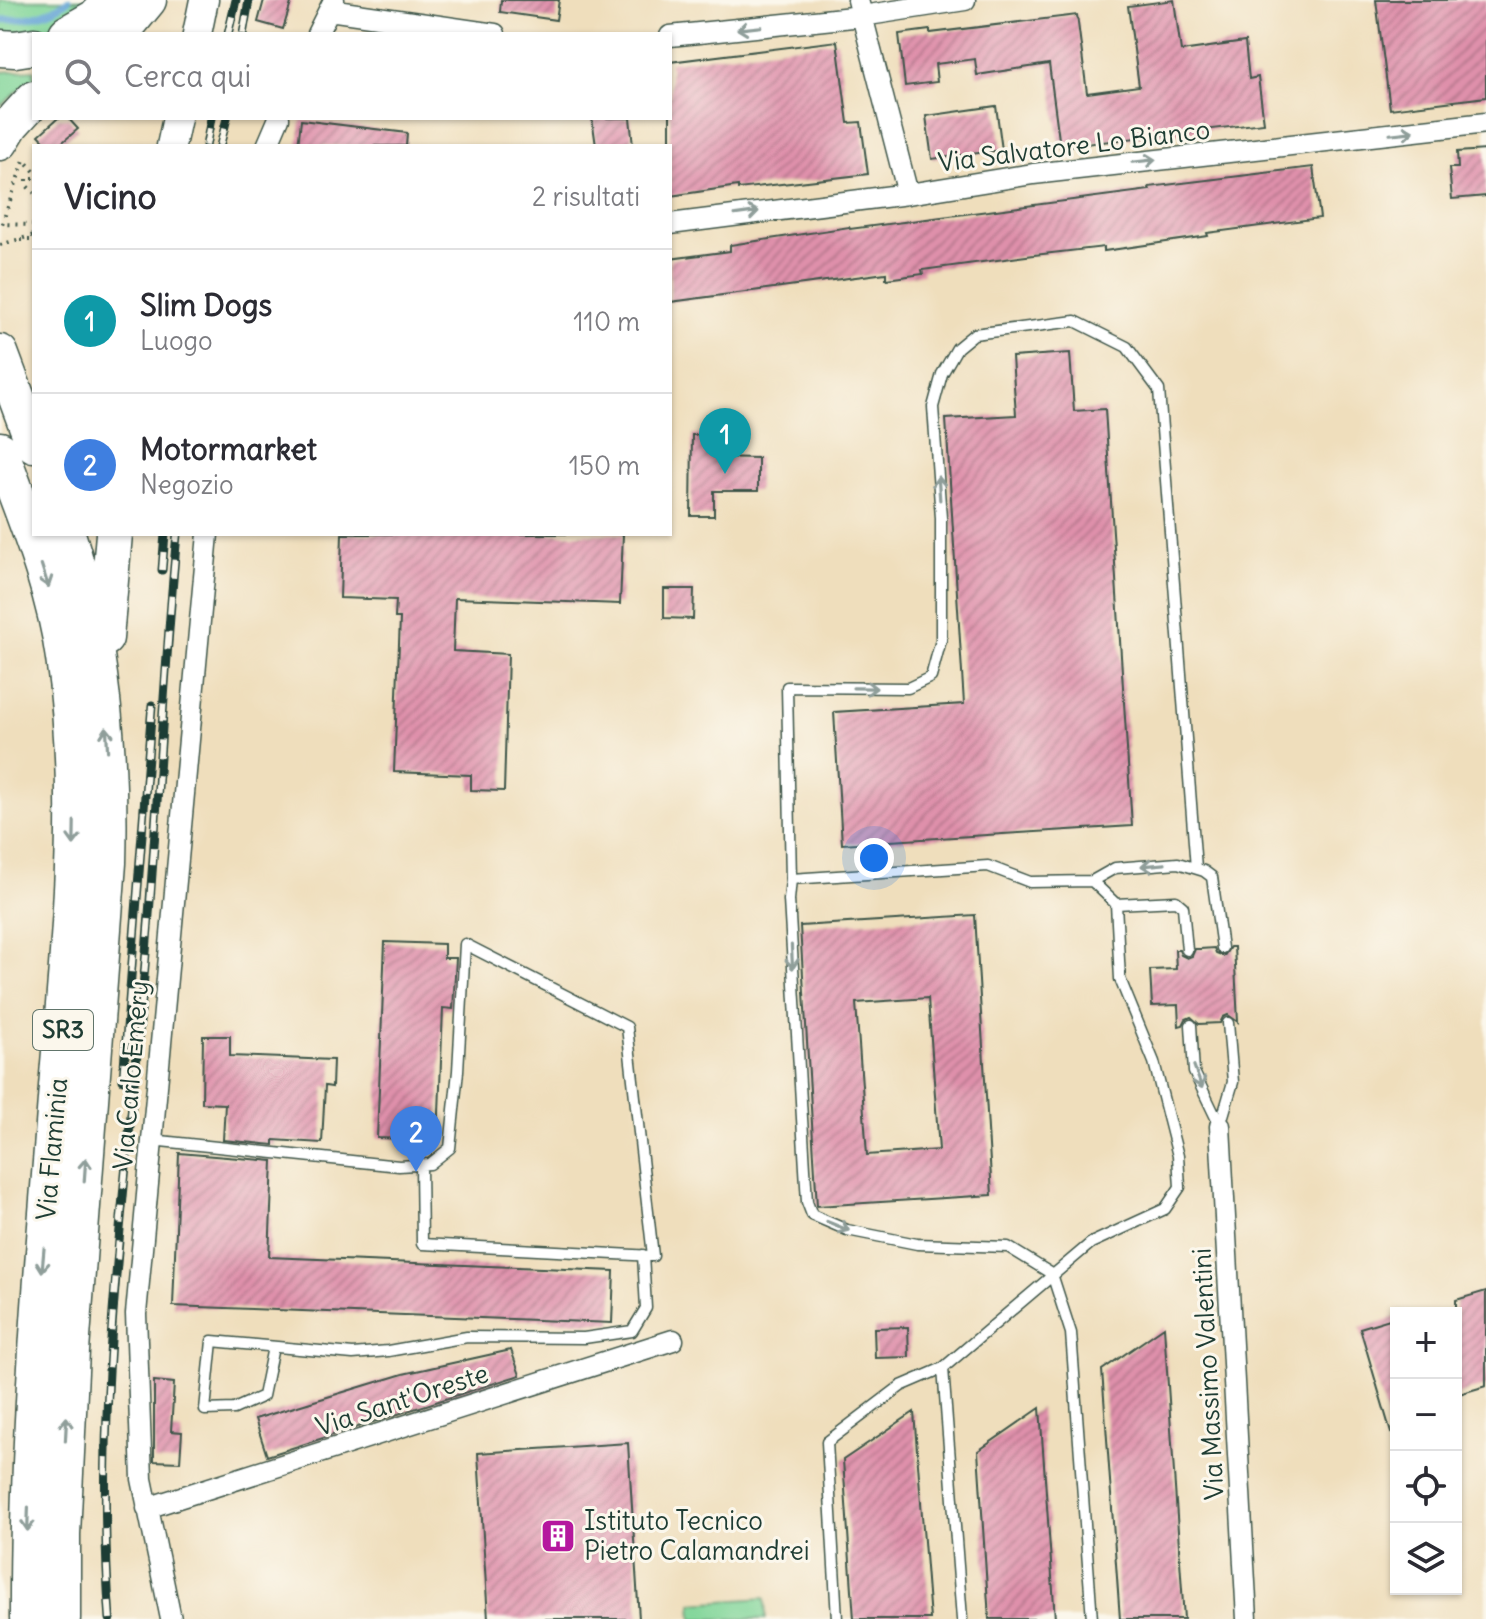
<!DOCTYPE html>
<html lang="it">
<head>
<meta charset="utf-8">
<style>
	:root { --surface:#fff; --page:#f2f2f3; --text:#2b2b33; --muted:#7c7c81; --line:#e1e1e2; --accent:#1a73e8 }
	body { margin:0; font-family:Delius,sans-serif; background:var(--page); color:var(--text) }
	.controls { position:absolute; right:24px; bottom:24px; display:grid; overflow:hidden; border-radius:0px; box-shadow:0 2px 6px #0004 }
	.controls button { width:72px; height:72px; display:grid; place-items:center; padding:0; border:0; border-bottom:2px solid var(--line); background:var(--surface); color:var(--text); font:40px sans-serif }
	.you { position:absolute; left:874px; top:858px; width:28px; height:28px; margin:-20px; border:6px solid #fff; border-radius:50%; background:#1a73e8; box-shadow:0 0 0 12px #1a73e833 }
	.badge { display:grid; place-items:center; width:52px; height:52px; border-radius:50%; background:var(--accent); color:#fff; font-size:26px; font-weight:700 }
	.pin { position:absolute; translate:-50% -66px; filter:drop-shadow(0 2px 4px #0008) }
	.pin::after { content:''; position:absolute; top:42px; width:28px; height:24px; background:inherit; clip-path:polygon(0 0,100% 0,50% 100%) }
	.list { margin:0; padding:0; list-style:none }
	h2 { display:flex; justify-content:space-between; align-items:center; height:104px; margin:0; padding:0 32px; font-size:34px }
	h2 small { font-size:26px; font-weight:400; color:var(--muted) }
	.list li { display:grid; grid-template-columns:52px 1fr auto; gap:24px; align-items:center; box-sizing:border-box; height:144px; padding:0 32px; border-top:2px solid var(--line) }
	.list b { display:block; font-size:30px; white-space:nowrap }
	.list p { margin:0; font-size:26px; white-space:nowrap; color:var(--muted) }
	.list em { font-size:26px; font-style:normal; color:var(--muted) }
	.icon { flex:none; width:44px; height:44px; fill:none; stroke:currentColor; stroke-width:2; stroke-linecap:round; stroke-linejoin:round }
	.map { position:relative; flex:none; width:1486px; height:1619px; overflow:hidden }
	.search { position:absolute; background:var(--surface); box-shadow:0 2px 6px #0004; left:32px; top:32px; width:640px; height:88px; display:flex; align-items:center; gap:20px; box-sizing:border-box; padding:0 28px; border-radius:0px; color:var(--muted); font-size:30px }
	.panel { position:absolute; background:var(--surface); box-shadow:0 2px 6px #0004; left:32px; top:144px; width:640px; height:392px; border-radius:0px }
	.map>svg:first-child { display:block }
	.green { fill:#7fd598; stroke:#4f8966; stroke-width:2 }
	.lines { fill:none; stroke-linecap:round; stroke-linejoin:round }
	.stream { stroke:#60a3d5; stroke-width:7 }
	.building { fill:url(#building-hatch); fill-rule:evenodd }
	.lane-casing { stroke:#3e5548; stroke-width:13 }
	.street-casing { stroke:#3e5548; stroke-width:23 }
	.secondary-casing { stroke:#3e5548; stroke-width:31 }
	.highway-casing { stroke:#3e5548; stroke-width:39 }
	.path { stroke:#3e5548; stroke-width:4; stroke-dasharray:2 6; stroke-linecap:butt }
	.lane { stroke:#fff; stroke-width:10 }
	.street { stroke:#fff; stroke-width:20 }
	.secondary { stroke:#fff; stroke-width:28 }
	.highway { stroke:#fff; stroke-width:36 }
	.rail-casing { stroke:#1f3d34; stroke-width:9 }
	.rail { stroke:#fbf7ec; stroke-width:6; stroke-dasharray:18; stroke-linecap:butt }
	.oneway { stroke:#8f9e9a }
	.labels { text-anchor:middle; stroke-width:6; stroke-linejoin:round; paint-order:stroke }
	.shield { fill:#fbf7ec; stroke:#61756b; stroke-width:2 }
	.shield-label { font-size:24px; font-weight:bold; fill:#1f3d34 }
	.street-label { font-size:26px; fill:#1f3d34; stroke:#fbf7ec }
	.poi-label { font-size:26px; fill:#1f3d34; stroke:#fbf7ec; text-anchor:start }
</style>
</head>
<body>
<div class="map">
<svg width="1486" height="1619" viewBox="0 0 1486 1619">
	<defs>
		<pattern id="building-hatch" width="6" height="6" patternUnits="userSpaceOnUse" patternTransform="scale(2)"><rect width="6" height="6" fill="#df90ab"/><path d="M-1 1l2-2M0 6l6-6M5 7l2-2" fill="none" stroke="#b4778c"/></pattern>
	</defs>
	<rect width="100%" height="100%" fill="#fbf7ec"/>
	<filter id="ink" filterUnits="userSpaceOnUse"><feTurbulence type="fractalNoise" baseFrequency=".0125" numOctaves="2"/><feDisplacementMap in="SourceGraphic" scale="16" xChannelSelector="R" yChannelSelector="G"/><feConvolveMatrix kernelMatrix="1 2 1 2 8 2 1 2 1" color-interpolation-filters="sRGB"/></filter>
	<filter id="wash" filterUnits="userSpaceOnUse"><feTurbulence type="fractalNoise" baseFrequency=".006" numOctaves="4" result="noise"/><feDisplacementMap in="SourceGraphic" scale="32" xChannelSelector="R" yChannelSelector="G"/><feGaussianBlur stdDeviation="1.8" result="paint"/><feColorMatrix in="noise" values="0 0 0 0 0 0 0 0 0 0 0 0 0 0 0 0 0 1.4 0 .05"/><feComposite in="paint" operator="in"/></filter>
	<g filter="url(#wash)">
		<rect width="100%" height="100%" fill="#efdebc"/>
		<!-- green -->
		<path class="green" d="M0 0H92C59 29 43 32 0 33Z
			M34 70V80L22 87 0 107V72Z
			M765 1598 766 1619H693L692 1603Z"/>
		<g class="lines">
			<!-- stream -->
			<path class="stream" d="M0 20C24 20 49 16 68 0"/>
		</g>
		<g id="blocks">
			<!-- building -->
			<path class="building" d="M264 0H292L283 29 258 22Z
				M501 0H559L556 20 500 12Z
				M1174 0 1181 51 1245 42 1249 79 1258 77 1264 123 1060 147 1049 64 977 75 975 59 935 64 937 82 905 86 899 34 930 30V33L1077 15 1087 93 1139 86 1128 6Z
				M1376 0H1486V97L1390 109Z
				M837 41 848 123 861 122 868 174 738 189V186L670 196V62Z
				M996 106 1002 150 932 159 926 116Z
				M58 118H68L78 129 58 146H49L39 135Z
				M592 118H630L633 146H596Z
				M301 120 407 133 406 146H298Z
				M1486 150V196L1452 199 1449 168H1458L1457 152Z
				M1313 167 1320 218 1207 233 1208 236 1104 251V247L1034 255 922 270 923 274 886 279V273L670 302V259L730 251V245L849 227 850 229 934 218 1150 190 1149 187Z
				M1070 353 1074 411 1105 409 1132 826 842 844 834 712 964 704 946 419 1016 415 1012 357Z
				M692 435H715L714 457 758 458V491H714V516H691Z
				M342 534H623L620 604 455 598 453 651 508 654 504 791 471 790V775L394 772 400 618H395L396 600 340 598Z
				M664 589H694L693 619 664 618Z
				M975 915 992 1195 817 1206 800 926ZM928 998 939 1150 867 1155 856 1003Z
				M385 942 444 944V958H456L453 1009 443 1008 438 1140 377 1138Z
				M1230 947H1234L1238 1022 1228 1015 1223 1017 1220 1023 1199 1024 1191 1017 1186 1019 1183 1025 1179 1026 1178 1005 1152 1006 1150 970 1176 969 1175 950H1179L1181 955 1187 958 1192 956 1195 949H1200L1214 948 1216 953 1224 956Z
				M203 1036H230V1056L333 1060 332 1087 325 1086 322 1143 274 1140V1145L223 1140 225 1104 202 1103Z
				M179 1153 273 1161 269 1257 614 1271 612 1323 173 1306Z
				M1486 1291V1386L1456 1395V1300Z
				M1396 1317V1432L1391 1433 1360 1328Z
				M908 1327 909 1357 875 1358 874 1328Z
				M1164 1327 1184 1619H1120L1102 1370Z
				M511 1350 520 1375 267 1456 255 1419 403 1374Z
				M154 1381 174 1383 171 1431 182 1432 180 1462 154 1461Z
				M1040 1408 1055 1619H989L978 1451Z
				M914 1412 930 1619H854L843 1460Z
				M628 1443 639 1619H488L478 1453Z"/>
		</g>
	</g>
	<g filter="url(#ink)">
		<use href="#blocks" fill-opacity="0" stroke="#3e5548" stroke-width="2"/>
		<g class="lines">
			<!-- lane casing -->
			<g class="lane-casing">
				<path id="lane" d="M1196 868 1159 390 1127 347 1075 321 974 334 957 348 942 374 933 407 941 518V640L931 677 908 688 787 687 791 879 988 866 1030 882 1092 881 1115 868 1178 863 1204 871 1212 877 1222 948
					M791 879 789 900 807 1202 812 1215 847 1230 917 1244 1008 1247 1052 1274 1071 1333 1092 1619
					M1092 881 1116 904 1176 901 1183 907 1187 950
					M1191 1025 1194 1072 1220 1126
					M1220 1126 1233 1082 1228 1023
					M151 1140 399 1166 430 1164 450 1148 458 1071 465 944 627 1027 653 1256 422 1244 421 1165
					M273 1347 263 1396 234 1409 205 1410 212 1341 353 1354 388 1351 467 1337 584 1338 632 1331 646 1308 643 1255
					M943 1368 962 1619
					M837 1619 827 1442 901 1386 943 1368 1091 1243 1165 1209 1180 1187 1178 1156 1154 1062 1120 979 1116 904"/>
			</g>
			<!-- street casing -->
			<g class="street-casing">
				<path id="street" d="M858 0 908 194
					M329 10 495 34
					M317 34 334 0
					M670 36 862 16 965 0
					M267 146 279 118
					M670 224 908 194 1033 174 1486 123
					M1220 1126 1247 1619
					M147 1508 673 1340
					M171 1619 142 1479 136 1314 208 534"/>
			</g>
			<!-- secondary casing -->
			<g class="secondary-casing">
				<path id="secondary" d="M197 34 204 0
					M171 146 177 118"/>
			</g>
			<!-- highway casing -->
			<g class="highway-casing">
				<path id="highway" d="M67 34 95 18 111 0
					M120 34 148 0
					M0 48 15 49 34 46
					M0 142 11 124 34 99
					M0 353 34 444
					M0 450C25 518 54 586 64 658 85 800 69 945 57 1087 43 1264 27 1441 28 1619
					M105 638 114 534
					M62 1619V1534L71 1351 108 863C111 750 102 643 67 534"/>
			</g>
			<!-- path -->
			<path class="path" d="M34 171 24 160 2 224 34 225
				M34 178H27V186L34 193
				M20 240H34
				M0 245 34 235"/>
			<!-- lane -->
			<use href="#lane" class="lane"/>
			<!-- street -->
			<use href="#street" class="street"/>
			<!-- secondary -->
			<use href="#secondary" class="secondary"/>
			<!-- highway -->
			<use href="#highway" class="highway"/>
			<!-- rail casing -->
			<g class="rail-casing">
				<path id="rail" d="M228 34 236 0
					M243 34 249 0
					M206 146 211 118
					M220 146 227 118
					M162 570 165 534
					M123 1080 152 705
					M110 1619C94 1416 123 1212 141 1010 156 852 162 692 177 534"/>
			</g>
			<!-- rail -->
			<use href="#rail" class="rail"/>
		</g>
		<!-- one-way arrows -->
		<defs><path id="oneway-shaft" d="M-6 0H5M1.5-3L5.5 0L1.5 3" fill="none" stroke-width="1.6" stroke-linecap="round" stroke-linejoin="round" transform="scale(2)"/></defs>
		<g class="oneway">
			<use href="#oneway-shaft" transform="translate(749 28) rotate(174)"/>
			<use href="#oneway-shaft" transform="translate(1402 133) rotate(-6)"/>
			<use href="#oneway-shaft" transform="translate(1144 161) rotate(-6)"/>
			<use href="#oneway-shaft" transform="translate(747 213) rotate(-8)"/>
			<use href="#oneway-shaft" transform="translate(939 488) rotate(-94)"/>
			<use href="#oneway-shaft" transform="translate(45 576) rotate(72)"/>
			<use href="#oneway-shaft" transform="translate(865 688) rotate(1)"/>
			<use href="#oneway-shaft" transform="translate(107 739) rotate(-93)"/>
			<use href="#oneway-shaft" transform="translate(74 833) rotate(91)"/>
			<use href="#oneway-shaft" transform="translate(1153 865) rotate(175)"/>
			<use href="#oneway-shaft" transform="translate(792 957) rotate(87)"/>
			<use href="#oneway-shaft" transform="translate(1198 1077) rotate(70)"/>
			<use href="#oneway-shaft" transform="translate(85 1170) rotate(-86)"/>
			<use href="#oneway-shaft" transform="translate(838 1226) rotate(22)"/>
			<use href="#oneway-shaft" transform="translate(43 1260) rotate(95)"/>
			<use href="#oneway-shaft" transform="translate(66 1429) rotate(-87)"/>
			<use href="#oneway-shaft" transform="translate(28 1519) rotate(92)"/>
		</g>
	</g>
	<!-- icons -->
	<defs>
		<g id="building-square" transform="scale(1.8)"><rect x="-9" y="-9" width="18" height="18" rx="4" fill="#b5179e" stroke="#fbf7ec"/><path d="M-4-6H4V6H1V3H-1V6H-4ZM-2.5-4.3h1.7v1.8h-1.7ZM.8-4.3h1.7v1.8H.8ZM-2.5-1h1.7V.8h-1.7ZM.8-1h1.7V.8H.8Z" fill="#fff"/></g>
	</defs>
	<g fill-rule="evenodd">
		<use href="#building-square" x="558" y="1536"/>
	</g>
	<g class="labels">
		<!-- shield labels -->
		<rect class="shield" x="33" y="1010" width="60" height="40" rx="6"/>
		<g class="shield-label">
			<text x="63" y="1038">SR3</text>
		</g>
		<!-- street labels -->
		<g class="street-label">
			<text transform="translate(1074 146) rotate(-7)" y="9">Via Salvatore Lo Bianco</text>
			<text transform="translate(131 1075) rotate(-85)" y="9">Via Carlo Emery</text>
			<text transform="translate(52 1149) rotate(-85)" y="9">Via Flaminia</text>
			<text transform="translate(1208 1374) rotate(-93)" y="9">Via Massimo Valentini</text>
			<text transform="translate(402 1400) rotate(-18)" y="9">Via Sant'Oreste</text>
		</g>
		<!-- poi labels -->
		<g class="poi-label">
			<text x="584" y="1530">Istituto Tecnico<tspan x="584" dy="30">Pietro Calamandrei</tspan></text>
		</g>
	</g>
</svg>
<div class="controls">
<button>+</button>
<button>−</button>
<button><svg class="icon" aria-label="locate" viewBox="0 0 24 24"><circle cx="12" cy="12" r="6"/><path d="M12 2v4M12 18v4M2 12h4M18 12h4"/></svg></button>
<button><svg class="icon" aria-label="layers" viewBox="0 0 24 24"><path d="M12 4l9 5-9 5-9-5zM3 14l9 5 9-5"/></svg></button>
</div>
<div class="you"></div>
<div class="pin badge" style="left:725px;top:474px;background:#0f9aa8">1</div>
<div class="pin badge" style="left:416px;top:1172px;background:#3f7fe0">2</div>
<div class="search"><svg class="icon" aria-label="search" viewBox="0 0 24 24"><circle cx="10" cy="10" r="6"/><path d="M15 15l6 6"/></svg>Cerca qui</div>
<section class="panel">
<h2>Vicino<small>2 risultati</small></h2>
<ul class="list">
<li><span class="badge" style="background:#0f9aa8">1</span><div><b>Slim Dogs</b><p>Luogo</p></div><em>110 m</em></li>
<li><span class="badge" style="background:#3f7fe0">2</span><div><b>Motormarket</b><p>Negozio</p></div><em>150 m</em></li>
</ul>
</section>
</div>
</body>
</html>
